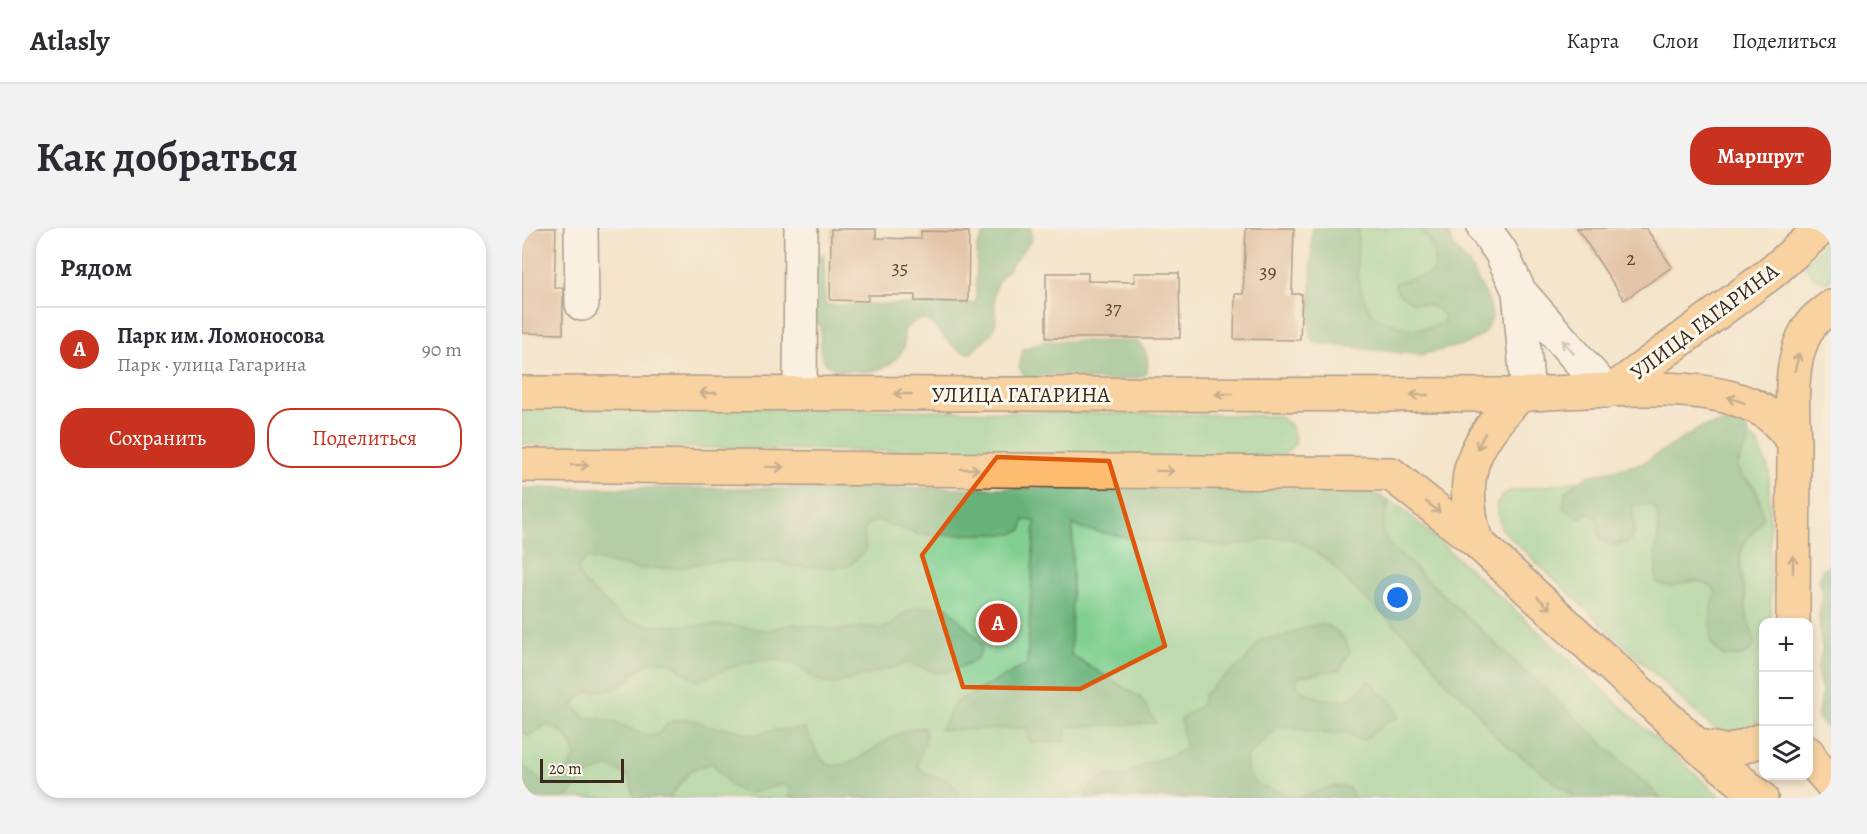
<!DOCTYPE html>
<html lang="ru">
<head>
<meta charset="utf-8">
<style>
	:root { --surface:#fff; --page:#f2f2f3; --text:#2b2b33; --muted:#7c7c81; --line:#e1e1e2; --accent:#c8321e }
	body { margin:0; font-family:Alegreya,serif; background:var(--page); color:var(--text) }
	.controls { position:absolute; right:18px; bottom:18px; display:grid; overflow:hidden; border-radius:12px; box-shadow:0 3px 9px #0003 }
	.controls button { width:54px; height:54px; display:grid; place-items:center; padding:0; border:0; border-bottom:2px solid var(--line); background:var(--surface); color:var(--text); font:30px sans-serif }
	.scale { position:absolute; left:18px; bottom:15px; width:84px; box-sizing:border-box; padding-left:6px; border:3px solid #3b2a1e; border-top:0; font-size:16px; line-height:21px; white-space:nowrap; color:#3b2a1e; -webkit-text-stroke:4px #fbf7ec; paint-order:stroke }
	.you { position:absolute; left:876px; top:370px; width:21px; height:21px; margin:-15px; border:4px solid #fff; border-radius:50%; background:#1a73e8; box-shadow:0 0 0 9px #1a73e833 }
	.badge { display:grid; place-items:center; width:39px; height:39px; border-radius:50%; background:var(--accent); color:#fff; font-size:20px; font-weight:700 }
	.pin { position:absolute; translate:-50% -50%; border:3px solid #fff; box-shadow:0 2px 6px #0006 }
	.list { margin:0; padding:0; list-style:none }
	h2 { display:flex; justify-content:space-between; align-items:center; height:78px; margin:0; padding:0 24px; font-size:26px }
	h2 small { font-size:20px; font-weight:400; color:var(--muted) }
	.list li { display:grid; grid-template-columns:39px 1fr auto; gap:18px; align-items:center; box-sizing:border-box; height:84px; padding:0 24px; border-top:2px solid var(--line) }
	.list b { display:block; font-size:22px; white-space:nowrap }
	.list p { margin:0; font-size:20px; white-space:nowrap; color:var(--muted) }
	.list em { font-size:20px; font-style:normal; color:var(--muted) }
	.actions { display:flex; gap:12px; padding:18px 24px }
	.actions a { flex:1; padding:14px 0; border:2px solid var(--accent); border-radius:24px; text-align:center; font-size:21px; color:var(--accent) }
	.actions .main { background:var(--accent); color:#fff }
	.icon { flex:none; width:33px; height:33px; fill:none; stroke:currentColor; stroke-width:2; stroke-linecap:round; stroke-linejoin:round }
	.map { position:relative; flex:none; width:1309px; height:570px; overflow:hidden; border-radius:24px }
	header { display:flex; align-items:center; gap:36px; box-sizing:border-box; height:84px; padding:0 30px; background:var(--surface); border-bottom:2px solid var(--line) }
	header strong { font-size:28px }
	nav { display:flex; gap:33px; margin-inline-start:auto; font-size:21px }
	.intro { display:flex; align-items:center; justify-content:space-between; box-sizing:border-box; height:144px; padding:0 36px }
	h1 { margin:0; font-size:42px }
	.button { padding:15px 27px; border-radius:24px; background:var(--accent); color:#fff; font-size:21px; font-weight:700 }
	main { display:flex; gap:36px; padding:0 36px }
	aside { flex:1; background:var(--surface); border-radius:24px; box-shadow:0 3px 9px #0003 }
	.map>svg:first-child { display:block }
	.green { fill:#80cf8f; stroke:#5e7c56; stroke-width:1.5 }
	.forest { fill:#68b27a; stroke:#526e4c; stroke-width:1.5 }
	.building { fill:#d0a180 }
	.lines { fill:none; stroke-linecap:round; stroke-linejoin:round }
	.minor-casing { stroke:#574638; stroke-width:36 }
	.major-casing { stroke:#574638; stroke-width:36 }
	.minor { stroke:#fff; stroke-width:33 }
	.major { stroke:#fdbc70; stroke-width:33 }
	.oneway { stroke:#a79f9a }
	.oneway2 { stroke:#926c43 }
	.marked { fill:none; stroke:#df570d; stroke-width:4.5; stroke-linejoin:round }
	.labels { text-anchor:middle; stroke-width:6; stroke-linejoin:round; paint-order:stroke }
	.number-label { font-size:20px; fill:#604836 }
	.street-label { font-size:22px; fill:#3b2a1e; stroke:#fbf7ec }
</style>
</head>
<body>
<header>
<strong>Atlasly</strong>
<nav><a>Карта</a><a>Слои</a><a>Поделиться</a></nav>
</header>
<div class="intro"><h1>Как добраться</h1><a class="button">Маршрут</a></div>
<main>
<aside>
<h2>Рядом<small></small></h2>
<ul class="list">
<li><span class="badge">A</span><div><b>Парк им. Ломоносова</b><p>Парк · улица Гагарина</p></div><em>90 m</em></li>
</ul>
<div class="actions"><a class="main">Сохранить</a><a>Поделиться</a></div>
</aside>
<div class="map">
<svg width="1309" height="570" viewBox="0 0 1309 570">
	<rect width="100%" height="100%" fill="#fbf7ec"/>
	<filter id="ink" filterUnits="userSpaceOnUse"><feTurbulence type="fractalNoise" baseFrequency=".0167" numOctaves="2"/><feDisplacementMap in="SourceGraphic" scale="12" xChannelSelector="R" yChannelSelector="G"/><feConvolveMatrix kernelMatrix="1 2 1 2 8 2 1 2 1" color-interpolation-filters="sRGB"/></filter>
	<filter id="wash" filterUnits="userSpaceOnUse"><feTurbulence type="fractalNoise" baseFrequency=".008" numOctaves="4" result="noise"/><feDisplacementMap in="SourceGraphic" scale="24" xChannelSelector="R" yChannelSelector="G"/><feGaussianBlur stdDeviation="1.35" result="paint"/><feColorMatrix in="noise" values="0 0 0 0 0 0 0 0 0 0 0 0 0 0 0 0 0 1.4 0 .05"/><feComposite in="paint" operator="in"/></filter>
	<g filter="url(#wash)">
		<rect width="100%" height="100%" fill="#f4e4ca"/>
		<!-- green -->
		<path class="green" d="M836 0H897C909 11 913 23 913 39L907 46 873 55 875 64C891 74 909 74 923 88L921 96C908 100 894 103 881 99 871 97 867 92 856 92 833 72 834 29 836 0Z
			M1309 6V52L1305 55 1292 50 1282 37Z
			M0 176 757 188 770 199 774 215 757 231 0 216Z
			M1227 208 1235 215 1247 242 1249 394H1242L1241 489C1227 503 1204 509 1186 496L996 317 979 300 974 277 982 266 988 263 1056 253 1044 264 1041 280 1057 289 1065 285 1074 289 1078 309 1090 317 1105 315 1113 299 1110 278C1147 265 1135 306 1134 324 1133 334 1134 344 1134 354 1142 354 1152 357 1159 355 1174 352 1184 352 1195 364L1189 384 1192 420 1202 428 1226 393C1223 382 1225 370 1222 359 1215 327 1217 317 1239 293 1239 282 1240 270 1233 260 1227 251 1219 250 1215 239Z
			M0 260 850 264 882 282 1200 570H0Z"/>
		<!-- forest -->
		<path class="forest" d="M466 0H509L510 11 475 55 472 66 474 94 471 103 449 125C419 126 410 67 382 103V120C376 130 367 138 357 141 345 145 310 145 303 134 295 123 301 109 298 97L291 92 293 30 302 26 303 77 454 75 455 18Z
			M790 0H836L835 48 846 81 856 92C867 92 871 96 880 99 893 103 908 100 921 96L923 87 908 77 890 74 875 64 873 55 907 46 913 39 911 19 897 0H924L931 18 947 36 967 73 970 90 961 106 944 116 898 127 792 115 788 108Z
			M524 113H614C625 120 629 136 623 147 603 156 552 152 531 147 523 146 512 151 503 149L497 139 501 121Z
			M1209 193 1222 197C1234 214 1218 223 1215 239L1219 249 1233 260 1241 288C1236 304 1221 307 1218 328 1216 343 1223 370 1225 388 1225 394 1229 400 1231 405 1237 427 1218 430 1202 428L1189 415V379L1195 364 1187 357 1173 352 1148 359 1134 354C1134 344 1133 334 1134 324 1136 306 1146 265 1110 278L1112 306 1105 315 1086 316 1078 309 1074 289 1065 285 1057 290 1041 280 1044 264 1065 248 1119 236 1180 199Z
			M0 260H827L844 262 867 272 860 302 869 318 1139 570H1054L975 510 949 476 925 455 899 421 834 362 806 332 773 311 750 310 704 319 673 313 649 315 605 309 560 301 551 296 549 427 619 470 634 495 544 499 543 514H507L506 500 418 502 433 475 505 436 513 293 502 292 500 302 490 306 398 307 358 293 347 295 342 304 344 322 328 337 317 340 269 338 258 334 225 335 214 333 181 334 160 340 117 341 64 330 56 339 58 348 63 355 98 388 105 393 130 398 205 397 246 402 271 396 316 402 342 399 359 400 368 398 381 386 397 379H425L456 411 460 419 456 429 448 435 425 444 415 445 386 435 313 456C295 456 290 447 276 438 247 421 203 441 176 453 167 448 158 439 148 435 118 423 111 459 87 462 71 464 62 460 51 477L63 490C90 486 109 508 135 507L147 494 163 491 179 494 187 499 212 501 229 507 253 502 283 501C289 512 293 525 302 533 325 554 372 495 402 500L404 509 395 537C411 558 426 539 439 570H267L269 561 260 556 229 565 218 563 209 558 190 535 169 542 147 570H112C110 550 105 543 85 539L64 548 44 570H0V537L21 554 28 556 42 548 53 528C52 513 39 501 25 497L7 508 1 504Z
			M1306 338 1309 340V502L1301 497 1295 489 1300 464 1295 443 1300 422 1297 393 1300 362 1297 352 1300 341Z
			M798 396C812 398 826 411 828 425L817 442 777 448 774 457C783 469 814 476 828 470 836 467 840 459 846 453L853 456 855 464 869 472 877 489 867 492 842 512 832 510 823 504C803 509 779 499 757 499L724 530C724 554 736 559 755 563 763 565 770 570 778 569 794 566 811 553 827 560L832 570H564L565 562 572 556 586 547 603 548 624 535 649 528 663 520 659 491 680 476 682 467 694 455 723 433 740 411C766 411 772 400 798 396Z"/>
		<g id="blocks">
			<!-- building -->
			<path class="building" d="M0 0H34L32 60H41V106L0 105Z
				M724 0H772L770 66H780L778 112 712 111 713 66H721Z
				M1055 0H1124L1150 39 1102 72Z
				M309 1H354V10L399 11V3L447 4 446 74 393 73V67H346V73L308 72Z
				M524 45H566V53L613 54 612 45H657L658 110H524Z"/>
		</g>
	</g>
	<g filter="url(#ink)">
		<use href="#blocks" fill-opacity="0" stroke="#574638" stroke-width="1.5"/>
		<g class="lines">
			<!-- minor casing -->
			<g class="minor-casing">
				<path id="minor" d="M59 0 60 76
					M962 0 979 24 997 63 1084 163
					M997 63 1006 166
					M278 165 279 0"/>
			</g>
			<!-- major casing -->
			<g class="major-casing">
				<path id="major" d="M1091 162 1249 45 1300 0
					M0 165 998 167
					M1272 213C1270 176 1266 124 1291 94 1296 88 1303 84 1309 79
					M0 237 869 246 954 313
					M1242 511 1206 524 1175 517 954 313C935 247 951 214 998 167L1006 166C1071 164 1175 150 1234 179 1250 186 1260 200 1272 213L1271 394
					M1177 519 1239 570
					M1286 525 1290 533 1309 555"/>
			</g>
			<!-- minor -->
			<use href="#minor" class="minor"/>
			<!-- major -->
			<use href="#major" class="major"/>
		</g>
		<!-- one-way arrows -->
		<defs><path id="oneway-shaft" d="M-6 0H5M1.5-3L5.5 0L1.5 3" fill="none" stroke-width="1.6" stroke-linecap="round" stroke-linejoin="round" transform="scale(1.5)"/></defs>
		<use class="oneway" href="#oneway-shaft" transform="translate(1046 119) rotate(-131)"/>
		<g class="oneway2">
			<use href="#oneway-shaft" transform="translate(1275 134) rotate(-76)"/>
			<use href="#oneway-shaft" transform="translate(186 165) rotate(-180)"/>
			<use href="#oneway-shaft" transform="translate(381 166) rotate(-180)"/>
			<use href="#oneway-shaft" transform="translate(702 166) rotate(-180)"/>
			<use href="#oneway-shaft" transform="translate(897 167) rotate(-180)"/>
			<use href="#oneway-shaft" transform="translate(1214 172) rotate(-161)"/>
			<use href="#oneway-shaft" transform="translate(959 213) rotate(117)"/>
			<use href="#oneway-shaft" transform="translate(58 237) rotate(1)"/>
			<use href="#oneway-shaft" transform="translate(253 239) rotate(1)"/>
			<use href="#oneway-shaft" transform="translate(448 241) rotate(1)"/>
			<use href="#oneway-shaft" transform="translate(643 243) rotate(1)"/>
			<use href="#oneway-shaft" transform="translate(911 279) rotate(38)"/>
			<use href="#oneway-shaft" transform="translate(1271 336) rotate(-90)"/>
			<use href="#oneway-shaft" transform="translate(1022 375) rotate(43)"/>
		</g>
	</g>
	<!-- marked area -->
	<path d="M0 0H1309V570H0ZM475 229 587 233 643 418 558 461 441 459 400 327Z" fill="#f4e4ca" fill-opacity=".55" fill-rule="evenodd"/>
	<path class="marked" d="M475 229 587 233 643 418 558 461 441 459 400 327Z"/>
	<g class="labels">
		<!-- number labels -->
		<g class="number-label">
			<text x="1109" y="37">2</text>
			<text x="378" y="46">35</text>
			<text x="746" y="50">39</text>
			<text x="591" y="86">37</text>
		</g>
		<!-- street labels -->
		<g class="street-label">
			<text transform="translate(1182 93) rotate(-37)" y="8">УЛИЦА ГАГАРИНА</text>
			<text x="499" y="174">УЛИЦА ГАГАРИНА</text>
		</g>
	</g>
</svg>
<div class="controls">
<button>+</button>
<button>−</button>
<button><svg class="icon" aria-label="layers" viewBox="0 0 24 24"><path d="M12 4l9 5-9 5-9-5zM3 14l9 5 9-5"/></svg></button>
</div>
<div class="scale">20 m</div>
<div class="you"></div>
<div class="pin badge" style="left:476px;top:395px">A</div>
</div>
</main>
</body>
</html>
